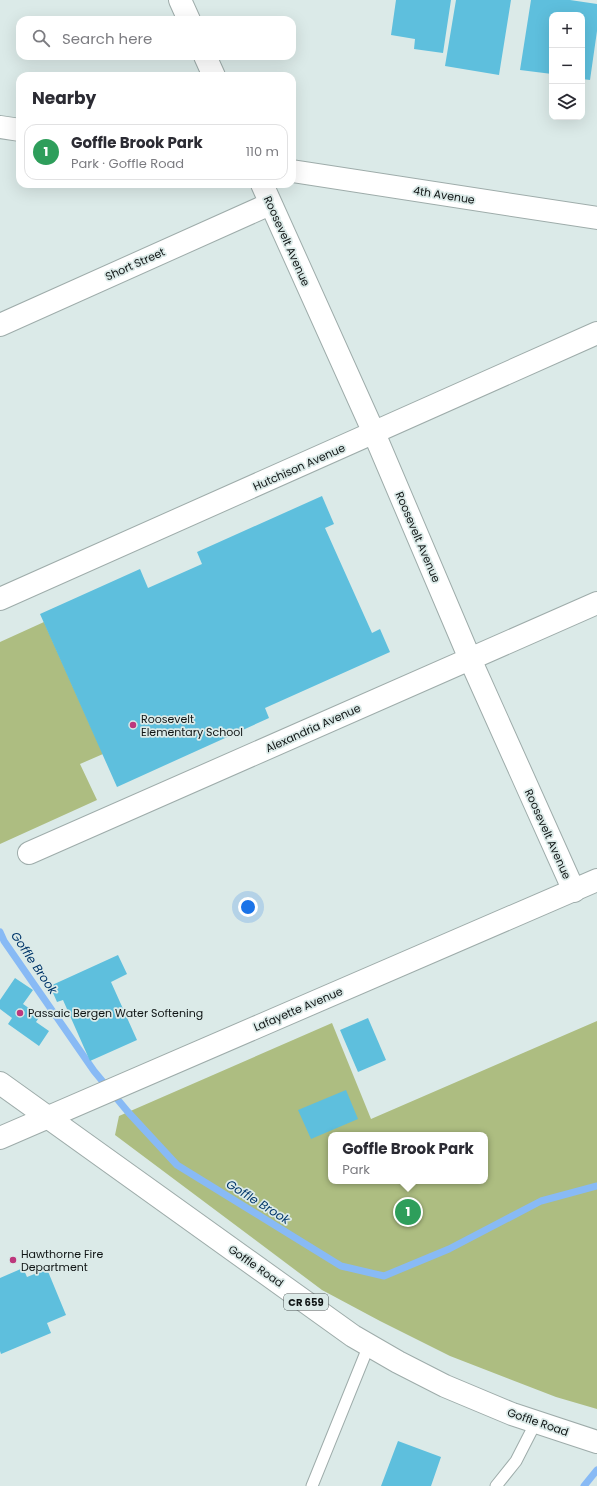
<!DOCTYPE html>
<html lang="en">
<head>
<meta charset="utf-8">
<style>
	:root { --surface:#fff; --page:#f7f7f7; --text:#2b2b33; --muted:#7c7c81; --line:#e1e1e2; --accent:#ea580c }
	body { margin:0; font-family:Poppins,sans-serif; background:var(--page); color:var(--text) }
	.controls { position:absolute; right:12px; top:12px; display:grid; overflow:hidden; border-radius:8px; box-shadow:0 4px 16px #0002 }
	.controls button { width:36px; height:36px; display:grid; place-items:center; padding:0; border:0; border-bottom:1px solid var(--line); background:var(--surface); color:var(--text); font:20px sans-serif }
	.you { position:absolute; left:248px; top:907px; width:14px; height:14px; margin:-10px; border:3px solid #fff; border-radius:50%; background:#1a73e8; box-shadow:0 0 0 6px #1a73e833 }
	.badge { display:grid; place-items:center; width:26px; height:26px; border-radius:50%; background:var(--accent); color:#fff; font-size:13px; font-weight:700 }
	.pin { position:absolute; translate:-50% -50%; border:2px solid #fff; box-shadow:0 1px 4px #0006 }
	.popup { position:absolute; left:328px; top:1132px; width:160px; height:52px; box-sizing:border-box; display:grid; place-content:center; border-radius:8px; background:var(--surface); filter:drop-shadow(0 1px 3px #0005); font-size:13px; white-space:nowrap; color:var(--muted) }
	.popup b { font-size:15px; color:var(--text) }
	.popup::after { content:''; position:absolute; left:50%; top:100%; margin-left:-8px; border:8px solid transparent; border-top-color:var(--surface) }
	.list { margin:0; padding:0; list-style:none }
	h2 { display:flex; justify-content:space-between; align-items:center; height:52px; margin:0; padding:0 16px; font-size:17px }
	h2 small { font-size:13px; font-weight:400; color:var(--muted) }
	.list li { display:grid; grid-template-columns:26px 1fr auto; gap:12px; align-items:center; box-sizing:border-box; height:56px; margin:0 8px 8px; padding:0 8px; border:1px solid var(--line); border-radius:12px }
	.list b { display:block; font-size:15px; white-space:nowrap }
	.list p { margin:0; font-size:13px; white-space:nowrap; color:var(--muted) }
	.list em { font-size:13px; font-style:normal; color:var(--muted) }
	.icon { flex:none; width:22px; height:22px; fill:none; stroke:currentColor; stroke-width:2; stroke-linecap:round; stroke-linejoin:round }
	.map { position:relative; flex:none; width:597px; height:1486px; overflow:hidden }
	.search { position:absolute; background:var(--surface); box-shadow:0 4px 16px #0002; left:16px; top:16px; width:280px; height:44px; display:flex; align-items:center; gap:10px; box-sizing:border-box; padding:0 14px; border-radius:12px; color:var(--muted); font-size:15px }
	.panel { position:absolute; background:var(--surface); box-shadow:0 4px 16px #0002; left:16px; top:72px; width:280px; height:116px; border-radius:12px }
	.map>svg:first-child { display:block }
	.green { fill:#adbd81; fill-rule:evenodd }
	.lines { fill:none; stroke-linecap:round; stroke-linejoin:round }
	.stream { stroke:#88baf5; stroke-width:7 }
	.building { fill:#5ebfdd }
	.service-casing { stroke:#9eacaa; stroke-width:13 }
	.minor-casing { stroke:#9eacaa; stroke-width:24 }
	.tertiary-casing { stroke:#9eacaa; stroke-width:24 }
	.primary-casing { stroke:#9eacaa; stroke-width:24 }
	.service { stroke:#fff; stroke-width:11 }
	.minor { stroke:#fff; stroke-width:22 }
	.tertiary { stroke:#fff; stroke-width:22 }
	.primary { stroke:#fff; stroke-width:22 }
	.poi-dot { fill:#bd387d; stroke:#dbeae8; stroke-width:1.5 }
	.labels { text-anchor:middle; stroke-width:3.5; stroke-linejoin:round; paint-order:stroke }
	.shield { fill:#dbeae8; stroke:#4d5554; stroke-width:1 }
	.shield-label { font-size:10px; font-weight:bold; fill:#101515 }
	.street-label { font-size:11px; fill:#101515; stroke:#dbeae8 }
	.poi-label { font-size:11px; fill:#101515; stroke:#dbeae8; text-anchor:start }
	.water-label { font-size:12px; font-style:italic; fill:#00366a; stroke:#dbeae8 }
</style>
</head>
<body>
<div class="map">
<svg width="597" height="1486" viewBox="0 0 597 1486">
	<rect width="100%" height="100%" fill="#dbeae8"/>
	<!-- green -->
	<path class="green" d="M44 622 103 754 80 764 97 800 0 844V642Z
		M597 1021V1409L556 1397 450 1356 380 1321 322 1290 115 1135 119 1116 332 1023 371 1119ZM331 1135H485V1181H331Z"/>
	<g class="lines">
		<!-- stream -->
		<path class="stream" d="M0 932 4 941 94 1071 128 1112 177 1165 341 1266 384 1276 449 1249 541 1201 597 1186
			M584 1486 597 1470"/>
	</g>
	<!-- building -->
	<path class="building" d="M396 0H451L443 53 414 49 415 39 391 35Z
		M456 0H511L499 75 445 66Z
		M531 0H570L597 4V31L590 80 582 79V15H552V74L520 70Z
		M322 496 334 524 325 528 372 633 380 629 390 652 265 708 269 718 117 787 40 614 140 569 148 588 202 564 197 552Z
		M118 955 127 974 111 982 137 1040 90 1061 63 1000 57 1002 50 986Z
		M15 978 33 990 23 1004 40 1016 36 1022 49 1031 39 1046 8 1024 12 1018 0 1009V1000Z
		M368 1018 386 1060 358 1072 340 1030Z
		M346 1090 358 1119 311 1139 298 1110Z
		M23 1268 27 1277 47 1269 66 1315 47 1323 51 1333 1 1354 0 1351V1278Z
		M398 1441 441 1457 431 1486H381Z"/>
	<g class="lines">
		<!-- service casing -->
		<g class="service-casing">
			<path id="service" d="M312 1486 369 1345
				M496 1486 516 1461 536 1422"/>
		</g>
		<!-- minor casing -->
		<g class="minor-casing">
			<path id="minor" d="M180 0 189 20
				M205 56 214 76
				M0 127 20 130
				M292 171 597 218
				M262 184 374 433 470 659 574 891
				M0 325 270 204
				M0 599 597 333
				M29 853 597 603"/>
		</g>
		<!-- tertiary casing -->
		<g class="tertiary-casing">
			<path id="tertiary" d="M0 1138 597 880"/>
		</g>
		<!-- primary casing -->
		<g class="primary-casing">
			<path id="primary" d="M0 1083 353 1336 398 1362 445 1386 512 1414 597 1442"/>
		</g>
		<!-- service -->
		<use href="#service" class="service"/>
		<!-- minor -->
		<use href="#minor" class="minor"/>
		<!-- tertiary -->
		<use href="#tertiary" class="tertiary"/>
		<!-- primary -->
		<use href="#primary" class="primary"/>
	</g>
	<!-- markers -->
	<g class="poi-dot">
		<circle cx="133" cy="725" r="4"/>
		<circle cx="20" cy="1013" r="4"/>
		<circle cx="13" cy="1260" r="4"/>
	</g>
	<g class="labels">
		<!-- shield labels -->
		<rect class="shield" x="284" y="1294" width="44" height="16" rx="3"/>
		<g class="shield-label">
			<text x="306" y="1306">CR 659</text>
		</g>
		<!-- street labels -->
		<g class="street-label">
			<text transform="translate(444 195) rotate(9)" y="4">4th Avenue</text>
			<text transform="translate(287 241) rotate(66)" y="4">Roosevelt Avenue</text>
			<text transform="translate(135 264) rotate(-24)" y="4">Short Street</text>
			<text transform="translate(299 467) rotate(-24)" y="4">Hutchison Avenue</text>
			<text transform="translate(418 537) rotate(67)" y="4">Roosevelt Avenue</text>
			<text transform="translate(313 728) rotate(-24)" y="4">Alexandria Avenue</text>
			<text transform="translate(548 834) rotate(66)" y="4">Roosevelt Avenue</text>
			<text transform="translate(298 1009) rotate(-23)" y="4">Lafayette Avenue</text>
			<text transform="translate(256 1266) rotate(35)" y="4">Goffle Road</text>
			<text transform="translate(538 1422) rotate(19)" y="4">Goffle Road</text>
		</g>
		<!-- poi labels -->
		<g class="poi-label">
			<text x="141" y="723">Roosevelt<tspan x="141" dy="13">Elementary School</tspan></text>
			<text x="28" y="1017">Passaic Bergen Water Softening</text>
			<text x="21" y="1258">Hawthorne Fire<tspan x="21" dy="13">Department</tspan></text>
		</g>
		<!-- water labels -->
		<g class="water-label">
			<text transform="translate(34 963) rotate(56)" y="4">Goffle Brook</text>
			<text transform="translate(258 1202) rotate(32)" y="4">Goffle Brook</text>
		</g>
	</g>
</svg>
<div class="controls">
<button>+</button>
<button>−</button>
<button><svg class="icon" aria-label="layers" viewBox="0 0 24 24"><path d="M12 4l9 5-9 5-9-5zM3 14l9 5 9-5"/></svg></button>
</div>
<div class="you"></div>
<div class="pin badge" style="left:408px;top:1212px;background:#2e9e5b">1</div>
<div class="popup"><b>Goffle Brook Park</b>Park</div>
<div class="search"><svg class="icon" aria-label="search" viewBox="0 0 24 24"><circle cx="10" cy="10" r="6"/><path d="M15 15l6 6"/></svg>Search here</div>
<section class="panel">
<h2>Nearby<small></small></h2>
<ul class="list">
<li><span class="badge" style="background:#2e9e5b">1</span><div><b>Goffle Brook Park</b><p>Park · Goffle Road</p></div><em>110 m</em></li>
</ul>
</section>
</div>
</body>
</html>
